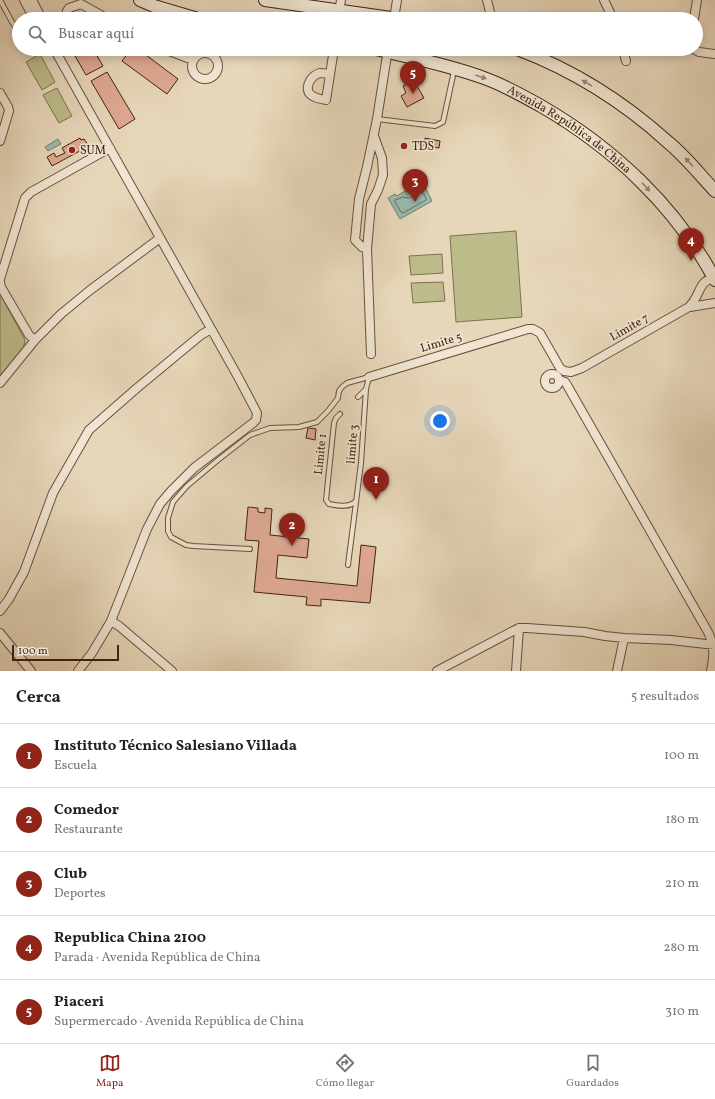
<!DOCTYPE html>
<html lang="es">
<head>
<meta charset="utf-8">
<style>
	:root { --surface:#fff; --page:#f2f2f2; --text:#222; --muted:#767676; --line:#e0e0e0; --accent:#8f2418 }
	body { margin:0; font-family:Vollkorn,serif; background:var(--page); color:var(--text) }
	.scale { position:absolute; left:12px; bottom:10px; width:107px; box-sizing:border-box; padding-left:4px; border:2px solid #422310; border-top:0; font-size:11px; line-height:14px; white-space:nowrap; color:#422310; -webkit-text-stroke:3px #efe5d2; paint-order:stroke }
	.you { position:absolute; left:440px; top:421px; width:14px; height:14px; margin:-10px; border:3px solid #fff; border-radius:50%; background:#1a73e8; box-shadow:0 0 0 6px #1a73e833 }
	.badge { display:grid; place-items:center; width:26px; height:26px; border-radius:50%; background:var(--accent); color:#fff; font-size:13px; font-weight:700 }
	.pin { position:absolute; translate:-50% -33px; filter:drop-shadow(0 1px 2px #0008) }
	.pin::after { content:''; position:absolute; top:21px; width:14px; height:12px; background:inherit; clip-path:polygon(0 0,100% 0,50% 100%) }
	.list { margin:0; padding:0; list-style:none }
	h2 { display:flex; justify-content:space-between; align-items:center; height:52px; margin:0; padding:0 16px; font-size:17px }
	h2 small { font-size:13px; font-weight:400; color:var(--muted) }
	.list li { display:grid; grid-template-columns:26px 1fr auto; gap:12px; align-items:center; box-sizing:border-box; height:64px; padding:0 16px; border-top:1px solid var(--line) }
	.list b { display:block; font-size:15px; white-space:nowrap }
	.list p { margin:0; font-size:13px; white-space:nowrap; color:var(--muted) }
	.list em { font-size:13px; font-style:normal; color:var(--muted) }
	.icon { flex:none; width:22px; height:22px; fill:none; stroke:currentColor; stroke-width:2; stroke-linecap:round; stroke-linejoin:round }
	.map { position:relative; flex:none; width:715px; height:671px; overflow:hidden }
	.search { position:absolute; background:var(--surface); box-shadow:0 2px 10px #0003; left:12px; right:12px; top:12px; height:44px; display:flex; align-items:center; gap:10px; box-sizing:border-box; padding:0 14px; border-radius:22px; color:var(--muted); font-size:15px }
	.sheet { height:372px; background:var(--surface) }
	nav { display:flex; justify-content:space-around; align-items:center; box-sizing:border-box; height:56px; border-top:1px solid var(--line); background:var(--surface); font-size:11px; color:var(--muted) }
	nav a { display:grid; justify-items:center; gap:2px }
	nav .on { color:var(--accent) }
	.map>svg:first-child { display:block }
	.green { fill:#bcbc8b; stroke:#7f704e }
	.water { fill:#97baac; stroke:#757e6e }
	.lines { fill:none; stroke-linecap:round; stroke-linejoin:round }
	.shore { stroke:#6c6e5e; stroke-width:1 }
	.building { fill:#dfa993; stroke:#422310 }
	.lane-casing { stroke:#6b503a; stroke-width:6 }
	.street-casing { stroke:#6b503a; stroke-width:10 }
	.secondary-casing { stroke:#422310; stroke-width:14 }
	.lane { stroke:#efe5d2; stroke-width:4 }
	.street { stroke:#efe5d2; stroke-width:8 }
	.secondary { stroke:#efe5d2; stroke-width:12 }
	.oneway { fill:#988471 }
	.poi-dot { fill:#8f2418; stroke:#efe5d2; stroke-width:1.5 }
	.labels { text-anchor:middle; stroke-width:3.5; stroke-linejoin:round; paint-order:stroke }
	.street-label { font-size:12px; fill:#422310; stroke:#efe5d2 }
	.poi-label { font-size:12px; fill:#422310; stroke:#efe5d2; text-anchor:start }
</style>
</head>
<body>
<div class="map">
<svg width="715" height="671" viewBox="0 0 715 671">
	<rect width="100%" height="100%" fill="#e7d7ba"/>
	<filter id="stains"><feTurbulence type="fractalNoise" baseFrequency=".005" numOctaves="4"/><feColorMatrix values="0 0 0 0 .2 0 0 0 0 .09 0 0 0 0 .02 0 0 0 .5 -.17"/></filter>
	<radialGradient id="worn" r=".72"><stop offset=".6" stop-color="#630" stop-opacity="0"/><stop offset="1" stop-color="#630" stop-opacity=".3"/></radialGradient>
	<!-- green -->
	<path class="green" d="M40 54 55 82 42 90 26 62Z
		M57 88 72 116 59 123 43 95Z
		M516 231 522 317 456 322 450 236Z
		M442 254 443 273 411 275 409 256Z
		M443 282 445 301 413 303 411 283Z
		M0 294 24 338 25 342 23 348 0 376Z"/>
	<!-- water -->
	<path class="water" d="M58 139 61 144 48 151 45 147Z
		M424 185 432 201 400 219 388 198 395 194 397 196 405 191 407 195Z"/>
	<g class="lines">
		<!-- shore -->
		<path class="shore" d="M421 192 423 193 426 198V200L403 213 401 212 395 202V200L403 197 409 198Z"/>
	</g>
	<!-- building -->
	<path class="building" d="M71 49H93L103 66 86 75Z
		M131 49H138L178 79 167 94 122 61Z
		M107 72 135 119 119 129 91 81Z
		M410 82 413 88 417 86 424 98 407 107 401 96 406 93 403 86Z
		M80 138 81 140 84 139 89 146 52 166 47 157 54 153 56 157 65 153 62 148Z
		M425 138 440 141 439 148 424 146Z
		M308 428 316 429 315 440 306 438Z
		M248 507 258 508V512L265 513V508L272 509 270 535 309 539 307 558 278 555 276 578 357 586 361 545 376 547 370 603 321 599V606L306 605 307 597 254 592 259 541 245 540Z"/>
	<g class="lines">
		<!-- lane casing -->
		<g class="lane-casing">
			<path id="lane" d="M0 0 12 22 19 32
				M377 119 435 126 443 122 454 71
				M358 397 366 389
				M340 414 336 418 334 423 326 500 329 504C338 506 350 508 356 501
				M250 549 193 546 186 545 171 537 168 531V518L173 502 187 486 218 460 250 435 270 428 299 427 317 422 328 411 338 398 339 391 342 387 347 383 369 377 366 389 361 463 348 565"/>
		</g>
		<!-- street casing -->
		<g class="street-casing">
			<path id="street" d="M24 0 34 19
				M32 0 42 19
				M487 0 491 16
				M604 0 613 19
				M67 15V11L69 8 81 4 108 19
				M338 19 341 0
				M394 19 397 0
				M694 19 697 0
				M55 49 57 54 237 375 257 413 256 420 253 423 194 468 171 491 160 504 147 529 111 621 119 626 172 671
				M164 49 193 60
				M623 49 626 61
				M694 49 699 52 715 54
				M192 66a13 13 0 1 1 26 0a13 13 0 1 1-26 0Z
				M330 74C327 74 323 73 320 73 312 75 305 85 309 93 313 98 320 99 326 100L334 49
				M0 93 8 107 9 111 0 141
				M367 249 362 247 355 240 359 199 367 167 377 119 388 49
				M0 279 25 198 31 192 110 148
				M0 282 1 287 29 335 35 340 0 383
				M690 307 715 303
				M35 340 61 314 89 291 160 238
				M371 354 367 249 371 204 378 190 383 175 382 158 374 136
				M545 381a7 7 0 1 1 14 0a7 7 0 1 1-14 0Z
				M369 377 528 329H533L540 333 560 368 564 371 571 372 582 368 689 307C698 298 697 292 703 284 706 280 711 279 715 277
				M559 380 565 382 567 385 708 632C715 647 714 656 711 671
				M0 611 9 599 24 572 53 493 89 430 137 388 201 335 211 329
				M0 633 31 671
				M78 671 92 653 111 621
				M437 671 513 631 519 628H527L584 632 605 636 624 638 671 640 715 645
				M516 671 519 628
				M617 671 624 638"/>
		</g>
		<!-- secondary casing -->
		<g class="secondary-casing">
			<g id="secondary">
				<path d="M140 0 154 6 198 19"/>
				<path d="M265 0 398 19"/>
				<path id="s1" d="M376 49C412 58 449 65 484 78 504 85 523 96 541 106 612 147 676 206 715 280"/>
				<path d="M517 49C573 70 625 103 669 143 686 157 700 175 715 191"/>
			</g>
		</g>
		<!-- lane -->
		<use href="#lane" class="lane"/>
		<!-- street -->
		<use href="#street" class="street"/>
		<!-- secondary -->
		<use href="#secondary" class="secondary"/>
	</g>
	<!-- one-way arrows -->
	<defs><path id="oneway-solid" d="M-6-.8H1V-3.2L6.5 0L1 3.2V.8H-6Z"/></defs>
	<g class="oneway">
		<use href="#oneway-solid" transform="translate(481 77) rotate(19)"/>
		<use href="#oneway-solid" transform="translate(587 83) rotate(-149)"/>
		<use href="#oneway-solid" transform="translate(689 162) rotate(-133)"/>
		<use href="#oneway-solid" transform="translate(646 187) rotate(47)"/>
	</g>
	<!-- markers -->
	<g class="poi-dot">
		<circle cx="404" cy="146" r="4"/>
		<circle cx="72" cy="150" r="4"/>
	</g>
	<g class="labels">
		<!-- street labels -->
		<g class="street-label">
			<text dy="4" stroke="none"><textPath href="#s1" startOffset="212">Avenida República de China</textPath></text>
			<text transform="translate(629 327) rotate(-30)" y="4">Limite 7</text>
			<text transform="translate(441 342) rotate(-17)" y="4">Limite 5</text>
			<text transform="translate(352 444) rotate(-85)" y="4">limite 3</text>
			<text transform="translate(320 454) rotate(-84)" y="4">Limite 1</text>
		</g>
		<!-- poi labels -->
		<g class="poi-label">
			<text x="412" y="150">TDS</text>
			<text x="80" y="154">SUM</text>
		</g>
	</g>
	<rect width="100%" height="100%" filter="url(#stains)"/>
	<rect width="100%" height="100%" fill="url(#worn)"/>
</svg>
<div class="scale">100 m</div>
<div class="you"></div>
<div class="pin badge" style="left:376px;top:500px">1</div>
<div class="pin badge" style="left:292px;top:546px">2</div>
<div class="pin badge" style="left:415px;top:202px">3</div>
<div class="pin badge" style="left:691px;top:261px">4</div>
<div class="pin badge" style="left:413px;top:94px">5</div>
<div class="search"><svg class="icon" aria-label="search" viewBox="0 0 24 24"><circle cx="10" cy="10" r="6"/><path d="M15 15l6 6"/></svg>Buscar aquí</div>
</div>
<section class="sheet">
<h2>Cerca<small>5 resultados</small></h2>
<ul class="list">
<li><span class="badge">1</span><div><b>Instituto Técnico Salesiano Villada</b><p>Escuela</p></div><em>100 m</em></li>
<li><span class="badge">2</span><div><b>Comedor</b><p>Restaurante</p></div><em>180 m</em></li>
<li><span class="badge">3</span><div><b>Club</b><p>Deportes</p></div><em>210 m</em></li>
<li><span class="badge">4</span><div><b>Republica China 2100</b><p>Parada · Avenida República de China</p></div><em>280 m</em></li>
<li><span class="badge">5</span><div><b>Piaceri</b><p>Supermercado · Avenida República de China</p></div><em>310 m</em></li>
</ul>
</section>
<nav>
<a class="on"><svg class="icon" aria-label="map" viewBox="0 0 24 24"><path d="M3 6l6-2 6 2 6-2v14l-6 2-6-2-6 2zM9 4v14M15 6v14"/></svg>Mapa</a>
<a><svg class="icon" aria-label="directions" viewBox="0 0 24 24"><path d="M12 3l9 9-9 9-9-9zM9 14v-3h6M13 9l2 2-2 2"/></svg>Cómo llegar</a>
<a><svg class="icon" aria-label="saved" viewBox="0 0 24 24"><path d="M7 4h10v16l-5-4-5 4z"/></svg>Guardados</a>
</nav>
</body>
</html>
